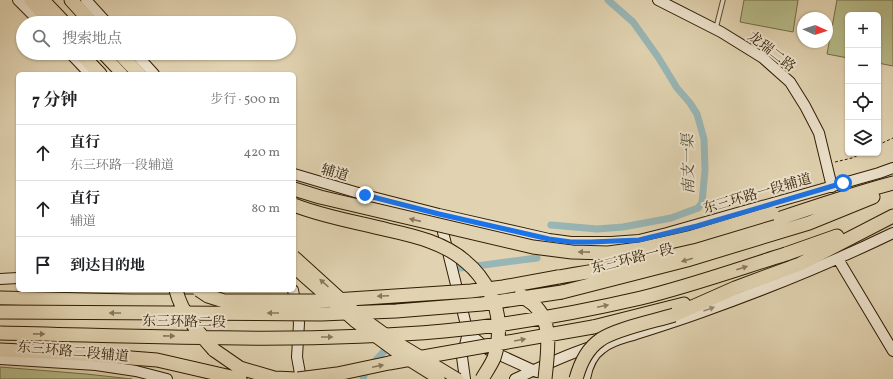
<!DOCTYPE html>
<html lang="zh">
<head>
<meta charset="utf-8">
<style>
	:root { --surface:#fff; --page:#f2f2f2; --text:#202124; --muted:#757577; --line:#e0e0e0 }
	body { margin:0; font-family:Vollkorn,"Noto Serif SC",serif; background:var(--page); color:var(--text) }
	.controls { position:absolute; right:12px; top:12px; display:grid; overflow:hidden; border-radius:6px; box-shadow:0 1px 3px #0004 }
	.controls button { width:36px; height:36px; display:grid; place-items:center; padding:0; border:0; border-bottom:1px solid var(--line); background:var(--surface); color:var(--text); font:20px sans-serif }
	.compass { position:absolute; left:797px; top:12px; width:36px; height:36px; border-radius:50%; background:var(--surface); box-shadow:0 1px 3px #0004; rotate:93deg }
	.stop { position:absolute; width:12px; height:12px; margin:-9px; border:3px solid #1a73e8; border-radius:50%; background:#fff }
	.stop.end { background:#1a73e8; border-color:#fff; box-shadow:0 1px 4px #0008 }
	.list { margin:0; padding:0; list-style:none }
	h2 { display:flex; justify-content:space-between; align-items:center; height:52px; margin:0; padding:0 16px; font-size:17px }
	h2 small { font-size:13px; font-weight:400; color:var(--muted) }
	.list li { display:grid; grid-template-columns:26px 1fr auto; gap:12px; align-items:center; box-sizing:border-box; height:56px; padding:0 16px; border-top:1px solid var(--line) }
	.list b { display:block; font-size:15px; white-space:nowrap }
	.list p { margin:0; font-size:13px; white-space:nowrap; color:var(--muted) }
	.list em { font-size:13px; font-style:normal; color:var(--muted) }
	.icon { flex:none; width:22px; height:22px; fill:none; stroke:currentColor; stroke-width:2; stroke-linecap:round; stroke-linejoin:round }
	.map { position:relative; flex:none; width:893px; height:379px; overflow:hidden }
	.search { position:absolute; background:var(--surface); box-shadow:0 1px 3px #0004; left:16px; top:16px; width:280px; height:44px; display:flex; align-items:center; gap:10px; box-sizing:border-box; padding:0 14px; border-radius:22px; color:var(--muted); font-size:15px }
	.panel { position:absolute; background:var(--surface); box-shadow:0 1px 3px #0004; left:16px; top:72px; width:280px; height:220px; border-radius:6px }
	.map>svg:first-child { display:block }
	.green { fill:#b6bb89; stroke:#736c46 }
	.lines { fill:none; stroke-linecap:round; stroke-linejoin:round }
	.canal { stroke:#98b6b6; stroke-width:7 }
	.lane-casing { stroke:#5c4a2e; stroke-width:5.5 }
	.secondary-casing { stroke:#301d03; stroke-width:12 }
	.primary-casing { stroke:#301d03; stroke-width:13 }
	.highway-casing { stroke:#301d03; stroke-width:15 }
	.path { stroke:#301d03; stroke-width:1; stroke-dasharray:3 2; stroke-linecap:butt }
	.lane { stroke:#ece2cc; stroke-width:3.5 }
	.secondary { stroke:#ece2cc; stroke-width:10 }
	.primary { stroke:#e1d3b1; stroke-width:11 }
	.highway { stroke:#e1d3b1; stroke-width:13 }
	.primary-bridge-casing { stroke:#301d03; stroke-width:13; stroke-linecap:butt }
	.highway-bridge-casing { stroke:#301d03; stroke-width:15; stroke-linecap:butt }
	.primary-bridge { stroke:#e1d3b1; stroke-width:11 }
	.highway-bridge { stroke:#e1d3b1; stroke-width:13 }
	.oneway { fill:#88785a }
	.oneway2 { fill:#978972 }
	.route { stroke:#1a73e8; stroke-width:5 }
	.labels { text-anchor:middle; stroke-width:4; stroke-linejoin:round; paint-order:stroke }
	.street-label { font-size:14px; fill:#301d03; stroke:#ece2cc }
	.water-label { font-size:15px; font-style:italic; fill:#4f4b39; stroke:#ece2cc }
</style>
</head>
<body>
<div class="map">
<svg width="893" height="379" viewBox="0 0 893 379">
	<rect width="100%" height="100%" fill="#e1d3b1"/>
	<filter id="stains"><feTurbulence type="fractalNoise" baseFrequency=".005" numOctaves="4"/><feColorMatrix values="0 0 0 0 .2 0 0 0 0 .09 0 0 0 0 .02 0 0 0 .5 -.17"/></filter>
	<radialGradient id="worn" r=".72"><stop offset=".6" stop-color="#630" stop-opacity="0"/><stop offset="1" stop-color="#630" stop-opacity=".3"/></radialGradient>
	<!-- green -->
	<path class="green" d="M744 0H798L793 32 740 22Z
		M837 0H893V66L878 63V15H848V58L827 54Z
		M0 367 86 374 132 379H0Z"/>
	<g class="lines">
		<!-- canal -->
		<path class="canal" d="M551 225 597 229 623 227 671 218 698 208 702 203 705 170 704 139 697 114 690 103 677 88 658 57 633 22 608 0
			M461 268 537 258
			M363 379 365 372 390 345"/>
		<!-- lane casing -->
		<g class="lane-casing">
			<path id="lane" d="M716 28 723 0"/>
		</g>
		<!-- secondary casing -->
		<g class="secondary-casing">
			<path id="secondary" d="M18 0 41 23
				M86 0 107 23
				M658 0 721 32 763 58 790 82 805 106 819 133 832 187
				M70 53 90 74
				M135 53 154 74
				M294 174 365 195 439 214 549 239 571 242H611L639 240 667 233 879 173 893 168
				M440 220 468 333 462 357 465 379
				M838 259 893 351
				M0 279 18 278
				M293 290 299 323 297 357 301 379
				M468 333 489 350 537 372
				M0 359 96 365 136 371 167 379
				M515 379C541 367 566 354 594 346
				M585 379C587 367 592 355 602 348 612 340 624 338 636 334 658 327 680 320 702 312 767 289 831 263 893 233"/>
		</g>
		<!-- primary casing -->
		<g class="primary-casing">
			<path id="primary" d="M44 0 66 23
				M102 53 122 74"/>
		</g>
		<!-- highway casing -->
		<g class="highway-casing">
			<path id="highway" d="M31 0 52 23
				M71 0 92 23
				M80 53 100 74
				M119 53 139 74
				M786 254 837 236
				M558 277C589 272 621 267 651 259 733 237 811 205 893 183
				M562 292 687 260 809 223 873 197
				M0 298 131 301H221
				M674 315 735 288 800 264 893 216
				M593 327 684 304
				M0 350 66 353 157 360 240 379
				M214 350 240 368 274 378 297 379"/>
		</g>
		<!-- path -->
		<path class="path" d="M878 145 893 138
			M835 162 852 158 863 153"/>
		<!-- lane -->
		<use href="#lane" class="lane"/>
		<!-- secondary -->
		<use href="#secondary" class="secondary"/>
		<!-- primary -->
		<use href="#primary" class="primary"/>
		<!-- highway -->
		<use href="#highway" class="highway"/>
		<!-- primary-bridge casing -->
		<g class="primary-bridge-casing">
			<path id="primary-bridge" d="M294 256 359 315 395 341 458 379
				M294 268 354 321 399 354 439 379"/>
		</g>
		<!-- highway-bridge casing -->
		<g class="highway-bridge-casing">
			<path id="highway-bridge" d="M294 189 320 197 533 247 572 252 608 253 639 249 692 237 772 213
				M294 205C324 217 357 222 388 230 415 236 445 243 466 262 476 270 484 281 490 293 500 311 501 338 494 358 491 365 486 372 482 379
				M176 290C182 314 198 332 214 350
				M199 290 208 296 224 301H319L471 291 503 287 558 277
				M521 295C525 299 530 301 534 305 554 322 547 356 545 379
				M0 312 321 314 396 311 482 304 562 292
				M0 333C147 336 297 344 444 331 510 325 576 313 641 298 690 286 738 269 786 254
				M298 379 337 374 389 363 593 327
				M576 379C580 364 587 349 600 340 615 329 655 321 674 315"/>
		</g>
		<!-- primary-bridge -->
		<use href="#primary-bridge" class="primary-bridge"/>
		<!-- highway-bridge -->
		<use href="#highway-bridge" class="highway-bridge"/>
	</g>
	<!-- one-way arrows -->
	<defs><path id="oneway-solid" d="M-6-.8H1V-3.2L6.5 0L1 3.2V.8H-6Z"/></defs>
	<g class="oneway">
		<use href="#oneway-solid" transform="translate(415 220) rotate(-167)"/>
		<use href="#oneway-solid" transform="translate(584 252) rotate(-179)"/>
		<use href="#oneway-solid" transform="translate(687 260) rotate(164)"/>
		<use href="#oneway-solid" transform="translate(742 268) rotate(-18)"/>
		<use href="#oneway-solid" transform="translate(324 283) rotate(-138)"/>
		<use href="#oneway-solid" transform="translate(383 296) rotate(177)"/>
		<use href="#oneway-solid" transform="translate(603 306) rotate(-12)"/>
		<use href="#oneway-solid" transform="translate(115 313) rotate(-180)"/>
		<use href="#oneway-solid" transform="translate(273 313) rotate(-180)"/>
		<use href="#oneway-solid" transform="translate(39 334) rotate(1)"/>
		<use href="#oneway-solid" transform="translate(169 336) rotate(1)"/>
		<use href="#oneway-solid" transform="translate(327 337)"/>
		<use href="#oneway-solid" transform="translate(520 340) rotate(-10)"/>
		<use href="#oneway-solid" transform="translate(378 366) rotate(-12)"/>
	</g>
	<use class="oneway2" href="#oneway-solid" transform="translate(709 309) rotate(-20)"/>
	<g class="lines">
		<!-- route -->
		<path class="route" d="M365 195 439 214 549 239 571 242H591L639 240 697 226 843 183"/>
	</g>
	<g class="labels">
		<!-- street labels -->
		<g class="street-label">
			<text transform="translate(772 51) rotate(38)" y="5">龙瑞二路</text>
			<text transform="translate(335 172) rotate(16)" y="5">辅道</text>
			<text transform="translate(757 193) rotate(-16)" y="5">东三环路一段辅道</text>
			<text transform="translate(632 258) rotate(-14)" y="5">东三环路一段</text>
			<text transform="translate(184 321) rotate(1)" y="5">东三环路二段</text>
			<text transform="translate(73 351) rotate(5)" y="5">东三环路二段辅道</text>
		</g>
		<!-- water labels -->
		<g class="water-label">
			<text transform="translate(688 164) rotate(-91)" y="5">南支一渠</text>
		</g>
	</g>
	<rect width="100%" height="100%" filter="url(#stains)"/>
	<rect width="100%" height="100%" fill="url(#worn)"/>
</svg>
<div class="controls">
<button>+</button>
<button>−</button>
<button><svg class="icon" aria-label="locate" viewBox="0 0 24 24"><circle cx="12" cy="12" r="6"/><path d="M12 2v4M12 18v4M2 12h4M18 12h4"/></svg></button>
<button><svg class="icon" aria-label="layers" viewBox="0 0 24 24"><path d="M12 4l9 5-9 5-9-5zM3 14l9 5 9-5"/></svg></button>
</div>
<svg class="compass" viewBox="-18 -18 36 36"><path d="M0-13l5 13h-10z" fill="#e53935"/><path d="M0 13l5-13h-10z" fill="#757577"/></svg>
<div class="stop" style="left:843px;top:183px"></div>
<div class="stop end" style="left:365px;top:195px"></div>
<div class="search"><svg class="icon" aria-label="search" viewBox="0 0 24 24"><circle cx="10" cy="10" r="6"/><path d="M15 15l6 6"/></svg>搜索地点</div>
<section class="panel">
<h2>7 分钟<small>步行 · 500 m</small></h2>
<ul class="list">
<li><svg class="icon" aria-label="ahead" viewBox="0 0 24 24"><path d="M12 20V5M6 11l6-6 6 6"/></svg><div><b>直行</b><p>东三环路一段辅道</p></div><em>420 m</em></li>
<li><svg class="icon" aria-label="ahead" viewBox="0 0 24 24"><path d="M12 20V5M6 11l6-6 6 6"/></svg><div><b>直行</b><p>辅道</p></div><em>80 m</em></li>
<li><svg class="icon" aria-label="arrive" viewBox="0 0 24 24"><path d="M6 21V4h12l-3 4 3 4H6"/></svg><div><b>到达目的地</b></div></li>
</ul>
</section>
</div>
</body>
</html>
